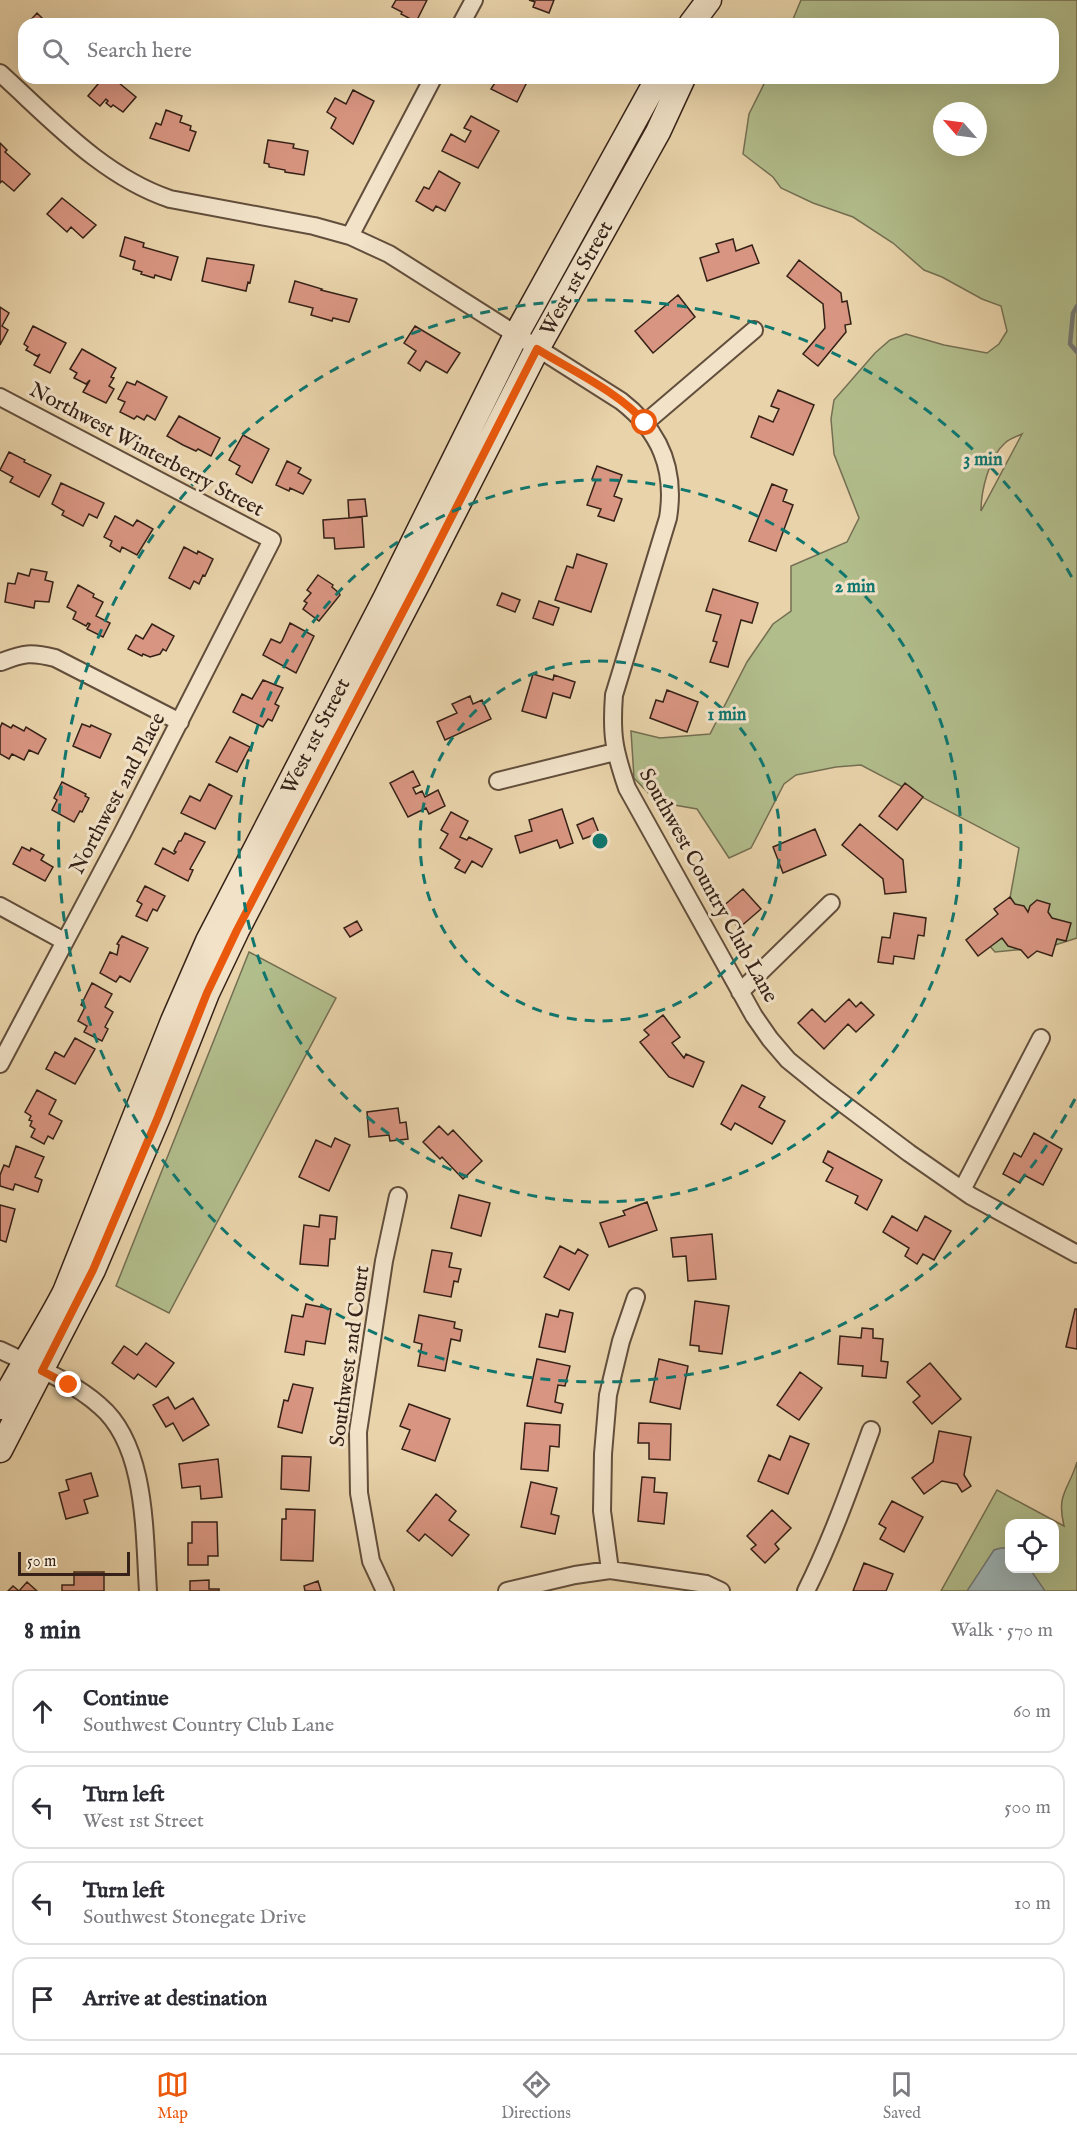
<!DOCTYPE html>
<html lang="en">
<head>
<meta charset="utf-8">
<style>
	:root { --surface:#fff; --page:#f2f2f3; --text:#2b2b33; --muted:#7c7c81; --line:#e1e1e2; --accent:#ea580c }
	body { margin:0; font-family:"IM FELL English",serif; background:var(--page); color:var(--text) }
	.controls { position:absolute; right:18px; bottom:18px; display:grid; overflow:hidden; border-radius:12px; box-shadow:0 6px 24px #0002 }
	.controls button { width:54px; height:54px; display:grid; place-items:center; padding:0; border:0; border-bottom:2px solid var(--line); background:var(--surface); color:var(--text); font:30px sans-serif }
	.compass { position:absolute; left:933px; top:102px; width:54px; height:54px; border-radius:50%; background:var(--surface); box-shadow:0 6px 24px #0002; rotate:298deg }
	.scale { position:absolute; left:18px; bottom:15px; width:112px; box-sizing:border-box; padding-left:6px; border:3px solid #352117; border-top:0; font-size:16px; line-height:21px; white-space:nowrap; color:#352117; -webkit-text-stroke:4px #f1e2c8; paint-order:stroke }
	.stop { position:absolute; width:18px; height:18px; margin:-14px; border:4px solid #ea580c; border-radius:50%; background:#fff }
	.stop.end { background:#ea580c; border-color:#fff; box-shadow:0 2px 6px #0008 }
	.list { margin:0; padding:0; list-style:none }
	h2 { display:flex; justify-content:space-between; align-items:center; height:78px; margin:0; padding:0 24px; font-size:26px }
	h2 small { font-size:20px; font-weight:400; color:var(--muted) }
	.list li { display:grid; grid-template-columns:39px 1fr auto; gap:18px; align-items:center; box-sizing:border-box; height:84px; margin:0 12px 12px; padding:0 12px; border:2px solid var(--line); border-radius:18px }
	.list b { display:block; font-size:22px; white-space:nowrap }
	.list p { margin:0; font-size:20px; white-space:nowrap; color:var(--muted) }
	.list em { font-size:20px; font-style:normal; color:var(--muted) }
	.icon { flex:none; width:33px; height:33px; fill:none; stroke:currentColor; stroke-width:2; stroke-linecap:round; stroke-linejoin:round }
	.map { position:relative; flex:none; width:1077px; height:1591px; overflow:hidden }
	.search { position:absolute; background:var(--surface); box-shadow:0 6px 24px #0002; left:18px; right:18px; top:18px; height:66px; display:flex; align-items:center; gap:15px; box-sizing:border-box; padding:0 21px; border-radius:18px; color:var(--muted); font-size:22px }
	.sheet { height:462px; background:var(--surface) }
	nav { display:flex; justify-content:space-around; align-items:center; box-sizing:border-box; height:84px; border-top:2px solid var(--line); background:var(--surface); font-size:16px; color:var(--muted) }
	nav a { display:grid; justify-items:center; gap:3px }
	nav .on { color:var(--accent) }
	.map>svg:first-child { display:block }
	.green { fill:#b2bd8c; stroke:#746f52; stroke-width:1.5; fill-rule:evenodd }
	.water { fill:#9eb4b5; stroke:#747976; stroke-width:1.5 }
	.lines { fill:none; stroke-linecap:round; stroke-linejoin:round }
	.stream { stroke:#747976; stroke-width:4.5 }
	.building { fill:#d89581; stroke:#352117; stroke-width:1.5 }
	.street-casing { stroke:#624e3c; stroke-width:20 }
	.secondary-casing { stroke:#352117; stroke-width:27 }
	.street { stroke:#f1e2c8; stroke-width:16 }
	.secondary { stroke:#f1e2c8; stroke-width:24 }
	.route { stroke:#ea580c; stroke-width:8 }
	.ring { fill:none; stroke:#0f766e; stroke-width:3; stroke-dasharray:10 8 }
	.labels { text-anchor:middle; stroke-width:6; stroke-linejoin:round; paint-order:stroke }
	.street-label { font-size:21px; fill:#352117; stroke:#f1e2c8 }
	.centre { fill:#0f766e; stroke:#f1e2c8; stroke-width:3 }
	.ring-label { font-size:18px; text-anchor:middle; font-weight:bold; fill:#0f766e; stroke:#f1e2c8; stroke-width:6; stroke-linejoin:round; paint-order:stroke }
</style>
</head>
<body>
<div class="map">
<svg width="1077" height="1591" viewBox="0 0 1077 1591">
	<rect width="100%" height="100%" fill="#e9d3aa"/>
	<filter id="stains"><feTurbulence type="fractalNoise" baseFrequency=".00333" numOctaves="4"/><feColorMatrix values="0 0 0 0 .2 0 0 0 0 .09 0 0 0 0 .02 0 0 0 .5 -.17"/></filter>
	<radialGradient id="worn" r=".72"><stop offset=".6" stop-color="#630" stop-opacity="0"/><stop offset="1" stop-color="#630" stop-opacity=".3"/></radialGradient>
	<!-- green -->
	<path class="green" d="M801 0H1077V938L1049 947 995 952 987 943 1008 909 1019 848 861 765 836 767 796 775 784 784 751 848 729 858 697 809 657 802 634 778 631 731 660 738 710 734 747 662 773 624 791 611V566L847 542 859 518 834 454 831 419 834 400 875 353 890 340 906 334 944 345 987 353 999 344 1007 331 1001 306 982 299 942 277 924 270 893 243 853 217 813 203 781 188 773 177 743 154 749 114 767 78H1053V24H791ZM942 111H978V147H942ZM1022 434 981 511C981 491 989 457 1005 443 1009 439 1018 436 1022 434Z
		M249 952 336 998 169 1313 116 1286Z
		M1077 1462V1591H941L997 1490 1064 1526C1056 1493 1069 1490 1077 1462ZM1010 1524H1054V1568H1010Z"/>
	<!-- water -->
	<path class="water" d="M1001 1548H1009L1010 1568 1030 1569 1045 1591H967L994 1550Z"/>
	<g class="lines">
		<!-- stream -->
		<path class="stream" d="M1077 306 1073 313 1070 344 1077 352"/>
	</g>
	<!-- building -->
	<path class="building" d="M396 0H427L416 22 401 14 402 12 392 7Z
		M529 0H554L549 13 533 7 535 2Z
		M37 13 48 24H27Z
		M103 78H113L136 97 123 112 113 105 111 107 106 103 108 101 106 99 100 106 88 96Z
		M498 78H529L517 102 491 89Z
		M353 90 374 101 353 144 331 128 336 118 327 112 335 98 346 104Z
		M166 110 182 116 180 122 191 126 190 130 196 132 189 151 150 138 156 123 161 125Z
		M471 116 499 131 478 168 442 151 451 134 465 142 471 131 464 128Z
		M268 140 294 144 293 148 308 151 304 175 285 172V170L269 167V164L264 163Z
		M0 143 7 150 5 152 30 174 14 191 2 181 0 183Z
		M439 171 460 183 445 211 436 206 433 211 416 201 424 187 429 189Z
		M62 198 96 225 83 238 71 227 67 232 47 214Z
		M125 237 144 243 143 247 178 257 171 280 155 275 154 278 141 274 142 272 133 269 135 261 120 256Z
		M733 239 736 251 752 245 759 263 707 281 700 258 719 252 716 244Z
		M207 258 254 265 250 283 248 282 246 291 202 281Z
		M799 260 841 293 842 302 847 301 851 324 845 325 846 332 818 366 803 354 825 328 823 304 787 276Z
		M295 281 322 289 321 290 357 299 349 322 333 318 332 321 311 315 313 308 289 302Z
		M678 295 695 317 653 353 635 331Z
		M0 307 9 313 2 326 8 330 0 345Z
		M33 326 66 343 50 373 34 365 40 354 37 356 26 350 28 347 24 344Z
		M415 326 460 353 447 373 426 361 420 371 408 363 416 351 404 343Z
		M82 349 116 368 111 377 114 378 109 386 114 389 106 403 83 392 90 380 86 384 74 378 77 373 70 369Z
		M137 381 167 397 155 420 147 415 144 420 137 416 134 419 120 412 125 402 118 399 127 382 135 385Z
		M778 390 814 405 793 455 751 437 759 416 773 422 779 409 771 406Z
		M179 416 220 438 211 456 198 449 196 451 183 445 167 436Z
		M243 435 269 449 252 483 236 474 240 466 229 460Z
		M9 452 25 460 24 462 51 475 39 497 10 482 13 477 0 470Z
		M287 461 301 468 298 473 311 480 303 494 290 488 289 491 276 485Z
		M597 466 622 475 614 496 622 499 614 521 598 516 601 509 587 505 596 480 592 479Z
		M61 483 104 503 97 518 89 514 83 526 62 515 64 511 52 504Z
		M772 484 787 490 783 501 793 505 776 551 749 541Z
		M365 499 367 516 349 518 348 500Z
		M115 516 133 526 137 520 153 529 137 555 122 547 120 552 110 546 112 541 104 537Z
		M362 517 364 547 335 549 334 538H324L323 520Z
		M184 547 197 554 198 551 213 559 205 576 203 575 199 584 194 581 190 589 169 578Z
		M577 554 607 564 591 612 555 600 567 566 573 568Z
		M31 569 47 572 45 580 53 582 49 602 35 601 34 608 5 602 8 583 15 584 18 573 29 576Z
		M318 575 333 585 332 587 339 593 340 595 319 621 303 609 307 603 304 601 311 593 307 590Z
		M78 585 94 594 93 597 103 602 96 616 110 623 103 637 87 629 90 624 88 623 86 626 73 619 76 612 67 607Z
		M713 589 758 603 752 623 741 620 728 667 710 662 717 642 713 641 721 615 706 611Z
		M502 593 520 600 515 612 497 605Z
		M539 601 559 608 553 625 533 618Z
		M290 623 314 636 296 673 263 655 271 639 280 643 282 641Z
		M152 624 174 636 166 651 163 649 160 654 150 657 143 654 142 656 128 649 136 635 143 639Z
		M533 674 553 680 554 675 575 682 570 698 553 693 546 718 522 711Z
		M263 680 283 688 275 704 279 706 272 721 268 719 263 727 233 712 242 694 252 699Z
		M667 690 698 702 687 732 650 718 656 700 663 702Z
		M470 696 473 704 482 700 491 719 445 740 437 722 457 713 452 704Z
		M2 723 11 728 13 725 24 731 26 727 46 739 38 754 29 750 24 760 12 754 9 759 0 754V728Z
		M82 724 90 727 91 725 111 734 100 758 73 746Z
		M230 737 250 747 237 772 216 762Z
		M413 771 420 785 413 788 416 794 422 791 425 797 438 790 445 806 429 814 426 808 408 817 390 783Z
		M62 782 86 794 85 796 89 798 82 812 80 811 74 822 52 810 57 800 54 798Z
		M905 783 923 797 897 830 879 816Z
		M209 784 232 796 215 829 181 813 190 796 200 801Z
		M562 809 573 843 560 848 557 840 520 853 515 836 532 831 529 820Z
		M451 812 468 821 460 837 467 840 469 837 492 849 482 867 472 861 465 873 455 868 460 860 440 848 448 834 441 830Z
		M593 818 599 833 583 839 577 825Z
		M860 824 903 860 906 892 885 894 883 879 842 845Z
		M815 829 826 855 783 873 773 847Z
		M185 833 205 842 190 869 193 870 188 881 155 864 163 848 174 854 176 852 174 851 179 841H181Z
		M22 847 30 851 31 848 44 855 41 860 53 867 45 881 13 864Z
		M145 886 165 896 157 911 153 909 147 921 136 916 142 904 137 901Z
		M743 889 761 909 739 928 721 908Z
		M1010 897 1015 904 1024 906 1028 912 1030 906 1037 900 1050 904 1048 912 1052 918 1071 923 1066 941 1057 939 1052 956 1037 951 1028 958 1021 950 1008 946 1002 938 978 956 966 940 998 914 994 909Z
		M894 913 926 918 924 936 918 935 914 959 894 956 893 964 878 962 882 937 890 938Z
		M357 921 362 930 350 937 344 928Z
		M122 936 148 948 130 982 120 976 116 982 100 973 110 952 117 955 119 945 117 944Z
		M92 983 112 994 105 1007 113 1012 105 1027 108 1029 102 1041 84 1032 87 1026 78 1021 85 1007 81 1005Z
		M849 999 856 1007 861 1002 874 1015 856 1032 848 1024 824 1049 798 1023 812 1009 825 1022Z
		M663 1015 680 1037 672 1043 684 1058 686 1054 704 1062 693 1087 669 1077 640 1042 649 1035 644 1030Z
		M75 1038 95 1049 75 1084 46 1069 55 1052 64 1057Z
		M742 1085 765 1097 759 1107 785 1121 772 1144 735 1123 731 1130 721 1124Z
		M37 1090 56 1100 49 1114 62 1121 53 1139 48 1136 44 1144 31 1137 35 1129 30 1126 32 1121 29 1120 31 1116 25 1112Z
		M398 1108 400 1123 406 1122 408 1139 390 1141 389 1135 369 1137 367 1112Z
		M439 1126 448 1135 453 1130 482 1161 463 1179 442 1157 440 1159 423 1142Z
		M1034 1133 1062 1149 1043 1185 1024 1175 1020 1183 1003 1174 1014 1153 1021 1157Z
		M335 1138 350 1145 329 1191 299 1177 316 1140 331 1147Z
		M16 1146 44 1157 35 1177 42 1180 38 1192 15 1184 13 1190 0 1186V1175L4 1165 9 1167Z
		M828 1151 882 1180 867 1210 855 1203 858 1196 826 1181 833 1168 823 1162Z
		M459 1195 490 1203 481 1236 451 1228Z
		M647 1202 657 1230 609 1247 600 1223 625 1215 623 1211Z
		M0 1205 15 1209 6 1242 0 1240Z
		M320 1215 337 1217 335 1239H330L328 1266 300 1264 304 1225 319 1227Z
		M892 1216 917 1231 925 1216 951 1231 934 1260 923 1254 917 1264 905 1256 909 1248 883 1232Z
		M712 1234 716 1279 688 1281 686 1256 673 1257 671 1238Z
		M560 1246 575 1254 578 1249 588 1255 569 1290 544 1277Z
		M432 1250 452 1253 449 1267 461 1269 458 1282 454 1281 451 1297 424 1292Z
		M695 1301 729 1306 722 1354 699 1351V1346L690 1345Z
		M306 1304 331 1309 325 1344 306 1341 304 1355 285 1352 292 1315 303 1317Z
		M1075 1309H1077V1349L1066 1347Z
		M560 1310 573 1313 565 1352 539 1347 546 1314 558 1317Z
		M419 1315 455 1322 454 1328 462 1330 460 1341 451 1339 445 1371 418 1366 422 1344 414 1342Z
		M862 1328 873 1329V1338L883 1339 881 1361 888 1362 886 1378 862 1376 863 1366 838 1364 840 1336 861 1338Z
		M146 1343 174 1363 156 1387 138 1374 134 1379 112 1363 124 1346 137 1355Z
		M537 1359 570 1366 565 1386 558 1385 555 1402 563 1404 561 1413 527 1406Z
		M659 1359 688 1366 680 1409 650 1402Z
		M930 1363 961 1399 932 1424 913 1402 920 1396 907 1382Z
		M800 1372 822 1388 799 1420 777 1405Z
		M293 1384 313 1388 302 1433 278 1427 284 1400 288 1401Z
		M168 1397 175 1409 193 1398 209 1425 183 1441 173 1423 166 1427 153 1405Z
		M409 1404 450 1419 435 1461 402 1449 410 1430 400 1426Z
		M525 1423 560 1425 559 1447 550 1446 548 1471 521 1469Z
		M639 1423 671 1424 670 1460 649 1459V1443H638Z
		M939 1431 971 1437 964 1475 971 1486 962 1492 957 1484 942 1481 924 1494 912 1478 933 1462Z
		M790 1436 809 1444 788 1494 758 1481 769 1455 780 1460Z
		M282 1456 311 1457 309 1491 281 1489Z
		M218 1459 222 1497 201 1499 200 1486 182 1488 179 1464Z
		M91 1473 98 1496 84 1500 88 1513 66 1519 59 1493 69 1490 66 1480Z
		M642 1477 655 1478 654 1492 667 1493 664 1524 638 1521Z
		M531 1482 557 1488 551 1514 559 1516 555 1534 521 1527Z
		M436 1494 456 1511 449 1520 469 1535 452 1556 425 1534 419 1541 407 1531Z
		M892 1501 923 1517 904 1552 880 1539 886 1528 879 1524Z
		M286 1509 315 1510 313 1561 281 1560 282 1519H286Z
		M772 1510 791 1528 775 1544 779 1549 765 1563 751 1549 756 1545 747 1536Z
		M192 1522H217L218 1556H208V1565H188V1543H192Z
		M864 1563 893 1574 886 1591H853Z
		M74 1572H104V1591H62V1585H74Z
		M209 1580V1589H219V1591H190V1581Z
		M318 1581 321 1591H305L304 1586Z
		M27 1582 37 1591H8L13 1586 19 1591Z"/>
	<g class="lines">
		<!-- street casing -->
		<g class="street-casing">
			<path id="street" d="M461 24 474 0
				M0 73C52 120 102 176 170 199L314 226 350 236 389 254 621 401C660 431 676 469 668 518L614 695C611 735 614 750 627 788L754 1016 770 1039 788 1060 825 1090 909 1153 971 1196 1077 1254
				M350 236 433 78
				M0 397 272 540 123 832 0 1064
				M645 423 754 330
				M1 662C24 653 31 652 55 658L180 722
				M498 781 615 752
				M0 906 64 941
				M740 992 831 903
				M962 1190 1041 1038
				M0 1350C33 1366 72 1381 100 1406 147 1446 144 1533 148 1591
				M610 1570 602 1511 603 1454 608 1395 621 1341 636 1297
				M385 1591 371 1561 359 1493 358 1432 384 1261 398 1196
				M507 1591 575 1575 610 1570 706 1584 721 1591
				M806 1591C832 1539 851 1485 871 1430"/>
		</g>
		<!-- secondary casing -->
		<g class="secondary-casing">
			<path id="secondary" d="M691 24 709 0
				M0 1407C20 1368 45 1331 65 1292L173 1021 208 941 385 599 516 335 658 78
				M0 1450 93 1270 158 1117 207 993 237 930 420 579 537 349 658 132 683 78"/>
		</g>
		<!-- street -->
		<use href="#street" class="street"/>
		<!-- secondary -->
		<use href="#secondary" class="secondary"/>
	</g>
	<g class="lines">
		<!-- route -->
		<path class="route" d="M69 1385 42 1371 93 1270 158 1117 207 993 237 930 420 579 537 349C569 369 622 394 645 423"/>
	</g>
	<!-- distance rings -->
	<g class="ring">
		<circle cx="600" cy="841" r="180"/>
		<circle cx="600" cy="841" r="361"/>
		<path d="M1075 1099A541 541 0 1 1 1075 583"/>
	</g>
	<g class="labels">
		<!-- street labels -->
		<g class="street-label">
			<text transform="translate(576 278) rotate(-61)" y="7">West 1st Street</text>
			<text transform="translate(147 449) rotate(28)" y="7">Northwest Winterberry Street</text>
			<text transform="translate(315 736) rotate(-63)" y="7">West 1st Street</text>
			<text transform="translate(117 793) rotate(-62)" y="7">Northwest 2nd Place</text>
			<text transform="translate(709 885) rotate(61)" y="7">Southwest Country Club Lane</text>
			<text transform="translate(349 1356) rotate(-82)" y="7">Southwest 2nd Court</text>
		</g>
	</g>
	<circle cx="600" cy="841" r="9" class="centre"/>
	<g class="ring-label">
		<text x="983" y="465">3 min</text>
		<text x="855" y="592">2 min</text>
		<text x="727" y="720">1 min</text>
	</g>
	<rect width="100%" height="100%" filter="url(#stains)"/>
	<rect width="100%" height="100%" fill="url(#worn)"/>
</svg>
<div class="controls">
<button><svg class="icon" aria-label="locate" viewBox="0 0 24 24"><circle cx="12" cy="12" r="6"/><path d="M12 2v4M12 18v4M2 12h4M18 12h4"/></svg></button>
</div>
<svg class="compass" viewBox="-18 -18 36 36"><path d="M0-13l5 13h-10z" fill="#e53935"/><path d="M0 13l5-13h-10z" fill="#7c7c81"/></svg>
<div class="scale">50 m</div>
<div class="stop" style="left:645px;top:423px"></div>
<div class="stop end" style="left:69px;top:1385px"></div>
<div class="search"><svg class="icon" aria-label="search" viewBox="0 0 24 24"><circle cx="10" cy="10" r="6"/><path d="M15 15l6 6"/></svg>Search here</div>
</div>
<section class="sheet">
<h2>8 min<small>Walk · 570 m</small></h2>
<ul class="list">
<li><svg class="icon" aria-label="ahead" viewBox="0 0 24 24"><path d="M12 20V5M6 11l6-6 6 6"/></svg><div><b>Continue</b><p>Southwest Country Club Lane</p></div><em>60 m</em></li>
<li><svg class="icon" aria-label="left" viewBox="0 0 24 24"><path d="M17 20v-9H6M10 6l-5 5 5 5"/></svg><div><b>Turn left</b><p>West 1st Street</p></div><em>500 m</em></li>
<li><svg class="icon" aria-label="left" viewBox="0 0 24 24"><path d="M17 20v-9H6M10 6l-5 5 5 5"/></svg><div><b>Turn left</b><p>Southwest Stonegate Drive</p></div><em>10 m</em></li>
<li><svg class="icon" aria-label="arrive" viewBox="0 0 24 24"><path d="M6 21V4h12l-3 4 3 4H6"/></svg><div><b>Arrive at destination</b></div></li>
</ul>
</section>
<nav>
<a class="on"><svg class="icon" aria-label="map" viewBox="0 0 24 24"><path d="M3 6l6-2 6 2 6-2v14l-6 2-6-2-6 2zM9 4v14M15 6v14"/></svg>Map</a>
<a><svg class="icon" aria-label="directions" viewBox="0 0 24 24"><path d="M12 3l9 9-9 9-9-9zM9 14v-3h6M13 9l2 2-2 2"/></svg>Directions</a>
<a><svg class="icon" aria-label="saved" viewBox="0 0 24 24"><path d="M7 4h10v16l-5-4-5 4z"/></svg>Saved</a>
</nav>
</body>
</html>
